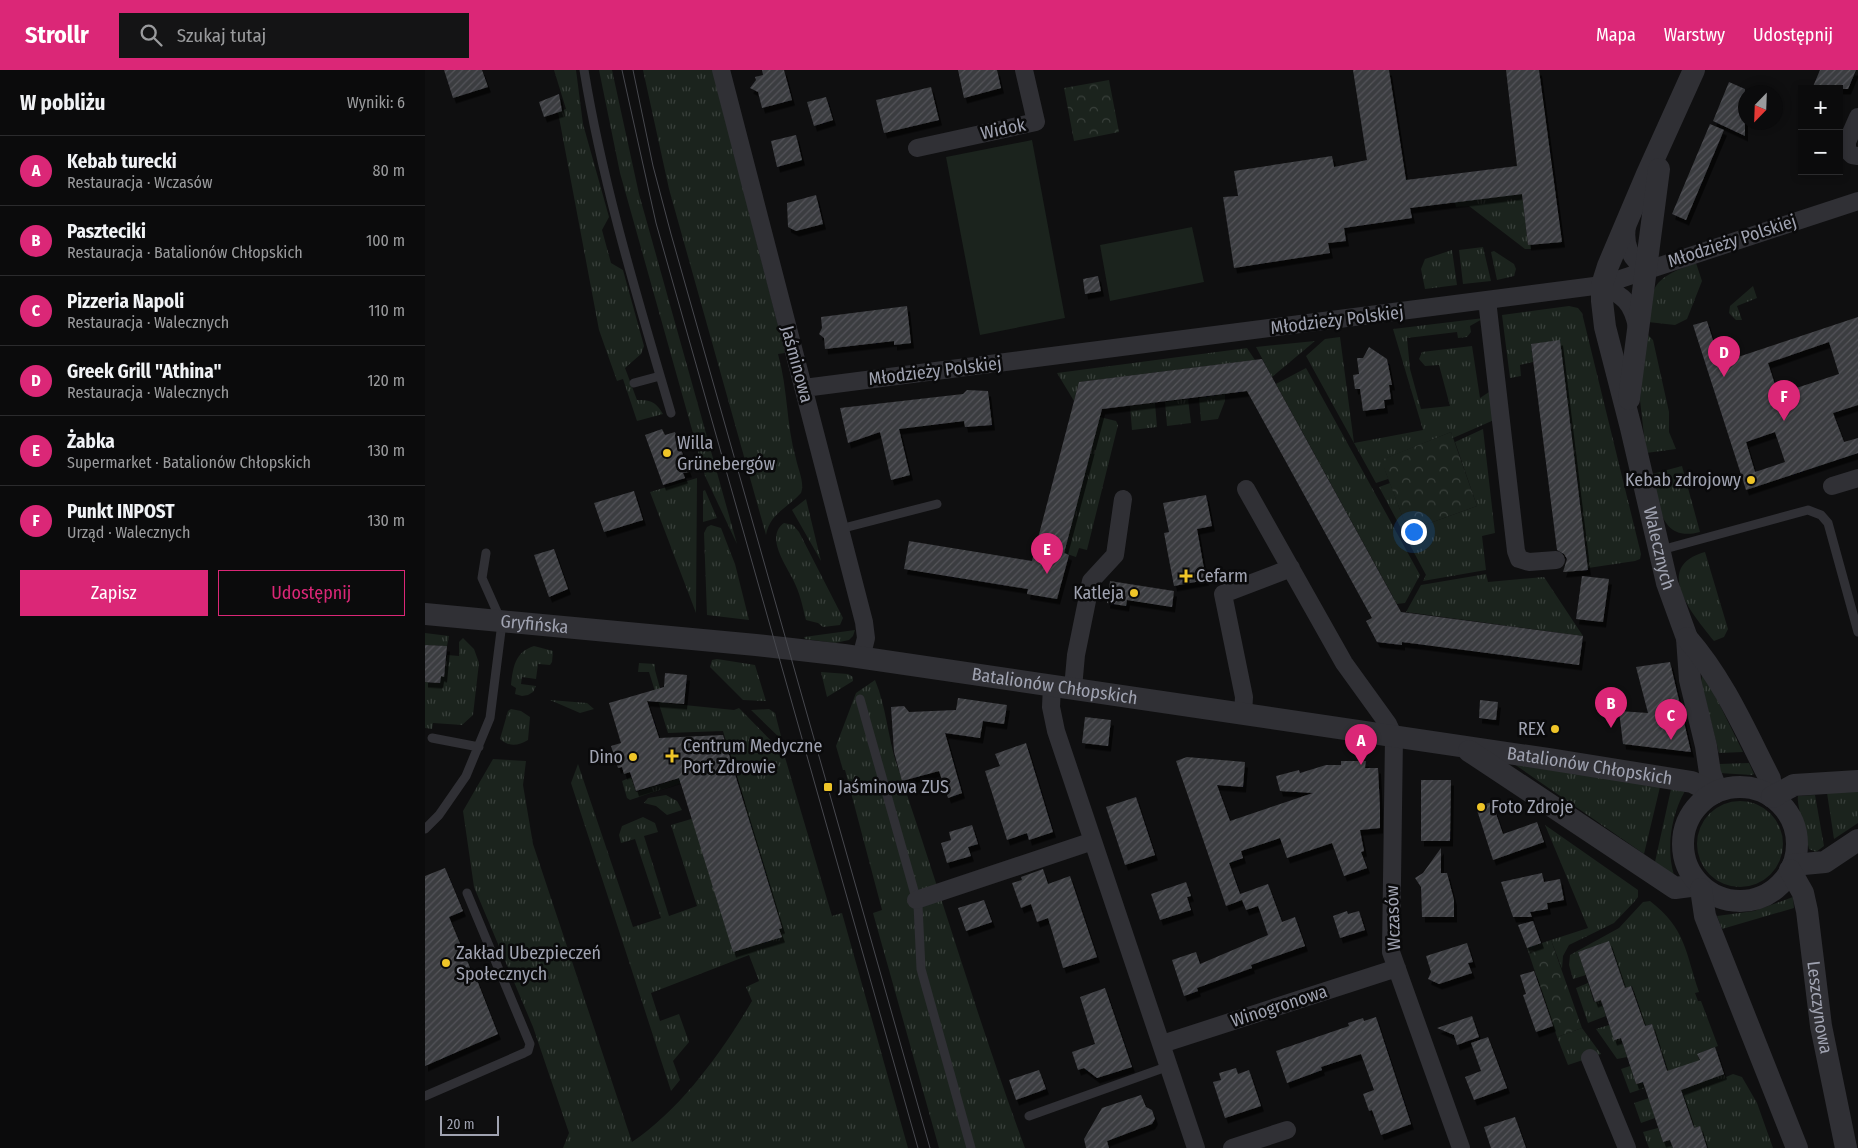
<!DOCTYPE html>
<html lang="pl">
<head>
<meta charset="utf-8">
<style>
	:root { --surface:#0b0b0c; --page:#141415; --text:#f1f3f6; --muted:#9a9b9d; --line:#2b2b2d; --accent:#db2777 }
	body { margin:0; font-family:"Fira Sans Condensed",sans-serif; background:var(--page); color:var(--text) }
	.controls { position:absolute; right:15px; top:15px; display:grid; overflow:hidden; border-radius:0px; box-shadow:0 2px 8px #0003 }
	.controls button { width:45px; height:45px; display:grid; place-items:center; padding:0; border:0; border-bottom:1px solid var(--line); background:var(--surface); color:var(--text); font:25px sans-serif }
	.compass { position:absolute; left:1313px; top:15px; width:45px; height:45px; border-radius:50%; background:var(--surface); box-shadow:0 2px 8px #0003; rotate:203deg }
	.scale { position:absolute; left:15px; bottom:12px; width:59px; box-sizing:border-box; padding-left:5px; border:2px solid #a0a3b1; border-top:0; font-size:14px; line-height:18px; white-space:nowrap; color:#a0a3b1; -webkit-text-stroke:4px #0a0a0b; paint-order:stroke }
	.you { position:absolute; left:988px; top:461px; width:18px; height:18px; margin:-12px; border:4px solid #fff; border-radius:50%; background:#1a73e8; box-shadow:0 0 0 8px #1a73e833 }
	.badge { display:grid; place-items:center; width:32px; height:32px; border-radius:50%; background:var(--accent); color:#fff; font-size:16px; font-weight:700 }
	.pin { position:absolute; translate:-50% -41px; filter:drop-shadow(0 1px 2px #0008) }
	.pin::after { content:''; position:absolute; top:26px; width:18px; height:15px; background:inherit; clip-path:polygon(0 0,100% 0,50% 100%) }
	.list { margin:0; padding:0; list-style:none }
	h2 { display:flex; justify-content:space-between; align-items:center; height:65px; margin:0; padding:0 20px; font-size:21px }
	h2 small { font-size:16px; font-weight:400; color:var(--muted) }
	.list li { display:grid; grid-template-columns:32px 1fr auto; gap:15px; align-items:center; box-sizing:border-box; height:70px; padding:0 20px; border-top:1px solid var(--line) }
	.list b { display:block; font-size:19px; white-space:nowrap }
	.list p { margin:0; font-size:16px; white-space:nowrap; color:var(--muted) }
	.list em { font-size:16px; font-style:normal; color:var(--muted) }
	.actions { display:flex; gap:10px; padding:15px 20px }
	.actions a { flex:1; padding:11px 0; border:1px solid var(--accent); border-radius:0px; text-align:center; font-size:18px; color:var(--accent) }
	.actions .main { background:var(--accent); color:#fff }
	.icon { flex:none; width:28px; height:28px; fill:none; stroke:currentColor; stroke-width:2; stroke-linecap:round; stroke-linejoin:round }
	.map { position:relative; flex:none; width:1433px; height:1078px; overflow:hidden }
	header { display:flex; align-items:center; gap:30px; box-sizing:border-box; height:70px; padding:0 25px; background:var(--accent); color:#fff }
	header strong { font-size:24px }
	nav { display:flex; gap:28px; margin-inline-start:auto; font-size:18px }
	.search { width:350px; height:45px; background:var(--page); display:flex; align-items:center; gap:12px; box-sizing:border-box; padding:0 18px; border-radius:0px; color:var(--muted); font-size:19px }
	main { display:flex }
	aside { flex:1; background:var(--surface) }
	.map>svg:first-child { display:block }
	.grass { fill:url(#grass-tufts) }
	.forest { fill:url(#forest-crowns) }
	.garden { fill:#1b231d }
	.building { fill:url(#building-hatch); fill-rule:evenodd; filter:url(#shadow) }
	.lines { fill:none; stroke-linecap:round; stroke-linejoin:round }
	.service { stroke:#303035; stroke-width:9 }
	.minor { stroke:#303035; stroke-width:18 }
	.tertiary { stroke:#303035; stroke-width:22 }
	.tram { stroke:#47484e; stroke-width:1 }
	.poi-dot { fill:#efc528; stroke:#0a0a0b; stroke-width:2 }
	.labels { text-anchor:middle; stroke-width:5; stroke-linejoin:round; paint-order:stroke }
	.street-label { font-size:18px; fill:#a0a3b1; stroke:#0a0a0b }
	.poi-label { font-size:18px; fill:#a0a3b1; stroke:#0a0a0b; text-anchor:start }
</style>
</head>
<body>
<header>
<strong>Strollr</strong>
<div class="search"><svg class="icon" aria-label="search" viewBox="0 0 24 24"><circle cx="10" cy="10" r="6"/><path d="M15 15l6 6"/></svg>Szukaj tutaj</div>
<nav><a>Mapa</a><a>Warstwy</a><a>Udostępnij</a></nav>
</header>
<main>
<aside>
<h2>W pobliżu<small>Wyniki: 6</small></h2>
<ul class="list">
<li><span class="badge">A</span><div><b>Kebab turecki</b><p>Restauracja · Wczasów</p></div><em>80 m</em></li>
<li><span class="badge">B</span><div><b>Paszteciki</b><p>Restauracja · Batalionów Chłopskich</p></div><em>100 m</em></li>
<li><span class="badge">C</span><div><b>Pizzeria Napoli</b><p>Restauracja · Walecznych</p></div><em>110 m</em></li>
<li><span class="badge">D</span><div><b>Greek Grill &quot;Athina&quot;</b><p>Restauracja · Walecznych</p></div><em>120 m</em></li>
<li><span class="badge">E</span><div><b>Żabka</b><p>Supermarket · Batalionów Chłopskich</p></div><em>130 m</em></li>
<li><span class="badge">F</span><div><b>Punkt INPOST</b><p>Urząd · Walecznych</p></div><em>130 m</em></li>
</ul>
<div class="actions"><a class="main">Zapisz</a><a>Udostępnij</a></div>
</aside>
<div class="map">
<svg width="1433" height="1078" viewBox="0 0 1433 1078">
	<defs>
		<pattern id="grass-tufts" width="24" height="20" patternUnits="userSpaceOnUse" patternTransform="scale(1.25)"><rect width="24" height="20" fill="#1b231d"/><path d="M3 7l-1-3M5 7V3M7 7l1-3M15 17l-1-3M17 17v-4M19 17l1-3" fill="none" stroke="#39403b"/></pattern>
		<pattern id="forest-crowns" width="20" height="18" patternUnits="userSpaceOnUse" patternTransform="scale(1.25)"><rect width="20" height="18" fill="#1b231d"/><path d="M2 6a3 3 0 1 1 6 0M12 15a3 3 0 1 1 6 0" fill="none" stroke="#39403b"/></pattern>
		<pattern id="building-hatch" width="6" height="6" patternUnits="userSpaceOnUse" patternTransform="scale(1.25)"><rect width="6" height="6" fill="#3b3c40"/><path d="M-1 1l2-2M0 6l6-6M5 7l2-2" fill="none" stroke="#545559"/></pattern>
		<filter id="shadow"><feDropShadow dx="3" dy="5.5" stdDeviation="0" flood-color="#0009"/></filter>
	</defs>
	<rect width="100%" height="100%" fill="#0f0f10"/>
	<!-- grass -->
	<path class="grass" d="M129 0H151L158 54 184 147 177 160 186 193 198 200 219 276 216 284 200 298 212 330C226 330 231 332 238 344L212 351 198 309 192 311 174 260 133 42 141 39Z
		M174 0H187L214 124 312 474 280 406 195 103Z
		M218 0H288L360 283 353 284C363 319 361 354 371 389 373 399 380 413 376 423 363 438 345 443 341 465L244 119Z
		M1097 124 1103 175H1106V179H1100L1044 136 1031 137 1030 132Z
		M1058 177 1066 211 1038 214 1034 180Z
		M1027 180 1032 215 1000 219 996 199 1000 189Z
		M1069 181 1089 194 1091 199 1089 206 1072 210 1066 182Z
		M1271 193 1277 211 1262 249 1250 255 1223 252C1224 242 1225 229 1229 220 1235 205 1257 198 1271 193Z
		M1328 216 1332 228 1312 236 1317 250H1311L1304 243 1305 236Z
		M1144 236 1153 238 1157 243 1216 484 1215 489 1210 491 1163 498 1135 271 1106 274 1108 292 1095 295 1096 306 1085 308 1077 245Z
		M1059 248 1045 256 1046 262 1042 267 1033 268 1032 262 982 268 985 299 996 339 1025 336 1014 295 1000 296 994 289 997 282 1047 276 1055 328 1067 320 1069 350 1028 368 1026 362 957 390 963 409 951 413 881 286 900 269 915 267 929 373 998 360 968 259Z
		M1221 263 1228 270 1244 342V362L1251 379 1221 383 1215 330Z
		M890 271 847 307 831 277Z
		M822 278 830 290 654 312 649 331 632 303Z
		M881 298 995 505 980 533 972 534 851 314Z
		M800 324V331L793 349 776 351 774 328Z
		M763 329 766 353 742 356 740 332Z
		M730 333 732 357 707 360 705 336Z
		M675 347 691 351 693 355 662 480 654 478 651 487 639 483Z
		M1058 359 1070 463 1057 466 1061 500 998 511 1001 505 954 417 965 413 983 461 1052 436 1030 372Z
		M1257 396 1275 462C1234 473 1234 433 1227 404Z
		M272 408 271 543 225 422Z
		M280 420 292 448 278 452V421Z
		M381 429 396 491 367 440Z
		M359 453 368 455 374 462 418 548 415 555 398 557 393 553 381 550C378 539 376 527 371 516 365 500 338 468 359 453Z
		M286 455 296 458 310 494 324 550 282 545 279 463 282 457Z
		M1280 482 1303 559 1299 567 1289 571C1269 546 1226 497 1280 482Z
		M1061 504 1063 512 1119 507 1158 566 981 542 996 515Z
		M430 560 428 566 424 570 410 573 380 569 379 567Z
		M0 563 24 566 22 576 0 575Z
		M38 568 49 579 54 593 48 645 37 655 8 653 7 659 0 658V605V612L15 613 16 606H19L22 585 34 586V572Z
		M109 576 128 581 127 592 125 595 113 594 111 609 97 607 96 614 111 616 108 622 103 625 97 626 90 624 91 618 86 615C88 597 90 582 109 576Z
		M292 589 330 595 341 631 318 630 285 597 287 590Z
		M214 593 230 594V600L239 633 309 640 314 638 359 684 407 846 417 843 483 1078H138L144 1063 108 957 49 817 38 741 68 689 101 691 98 715 108 774 207 1072C256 1039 297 982 327 931L321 917 334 911 324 885 226 923 235 951 254 944 264 972 248 991 255 1010 246 1021 146 713 153 694 208 857 236 848 210 769 196 773 194 765 197 756 218 747 230 753 233 762 219 766 244 846 272 836 246 755 320 733 298 661 243 663 224 602H213Z
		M396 602 423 604 428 607V611L402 627Z
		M1277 605H1280L1318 682 1294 683 1276 612Z
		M450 610C462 638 463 672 474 701 517 827 554 954 600 1078H514L448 843 457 840 420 700H418L411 676 431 623Z
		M125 630 162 633 169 639 155 643Z
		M86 639 96 641 105 647 103 670C93 676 84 677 75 669L83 641Z
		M344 639 350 643 357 670 326 640Z
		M1324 693 1329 704 1327 705 1294 703V694Z
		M1089 694 1235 717 1219 784Z
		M206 707 211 722 255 708 256 713 205 730 202 728 197 711Z
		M1246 719 1260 721C1246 745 1241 779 1249 805L1230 792Z
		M1433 721V753L1409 769 1402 723Z
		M241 725 252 731 257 740 242 745 231 736 219 733 223 728Z
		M1390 725 1399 776 1391 782 1384 779C1382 768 1371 733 1373 726Z
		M1272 774a43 43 0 1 1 86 0a43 43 0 1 1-86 0Z
		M1120 755 1213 820V827L1209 832 1189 853 1144 875 1138 886 1137 899 1126 870 1163 858Z
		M1368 827 1369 838 1297 859 1292 846 1329 841Z
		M1225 831C1261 859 1260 881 1274 922L1270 923 1273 931H1276L1293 976 1272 984 1282 1010 1299 1004 1301 1007 1308 1004 1317 1007 1332 1033 1348 1078H1282L1275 1057 1269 1058 1249 999 1242 1001 1227 954 1220 956 1207 916 1200 918 1184 872 1153 882 1161 905 1148 909 1144 895 1145 885 1194 858 1218 832Z
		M1163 913 1169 932 1176 930 1181 946 1163 953 1151 918Z
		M1184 955 1196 968 1202 987 1192 989 1171 959Z
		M1157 958 1176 984 1143 995 1132 967Z
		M1205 996 1211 1014 1218 1012 1220 1018 1205 1023 1196 999Z
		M1224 1028 1230 1048 1216 1053 1209 1033Z
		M1233 1058 1238 1072 1245 1070 1248 1078H1224L1218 1062Z"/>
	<!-- forest -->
	<path class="forest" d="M684 10 694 62 649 71 639 18Z
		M1026 362 1052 436 983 461 956 390Z
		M1126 870 1157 958 1132 967 1102 878Z"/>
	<!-- garden -->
	<path class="garden" d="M607 70 640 248 555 265 521 87Z
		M767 157 779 212 685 231 675 175Z"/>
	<!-- building -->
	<path class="building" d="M19 0H57L63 17 28 28Z
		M337 0H359L367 30 337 38 333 22 325 18 331 10 330 7 338 5Z
		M533 0H572L576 18 539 28Z
		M928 0H964L981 110 1092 96 1081 0H1114L1137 172 1103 175 1097 124 985 138 987 148 919 158 921 171 903 173 905 183 809 198 798 127 813 126 809 101 907 86 909 97 942 90Z
		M1395 0H1431L1423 19H1387Z
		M1304 12 1320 19V66L1288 51Z
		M506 17 514 50 459 63 451 30Z
		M134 24 137 41 119 47 114 32Z
		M401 27 408 50 389 56 382 32Z
		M1285 54 1299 60 1261 150 1247 144Z
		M371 65 377 90 352 97 346 71Z
		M391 125 398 154 371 161 363 157 362 133Z
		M673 206 676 221 660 224 658 209Z
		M482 236 486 273 469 275V271L400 279 399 268 394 264 397 258 396 247Z
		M1433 247V335L1408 343 1419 372 1433 368V383L1321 420 1268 255 1282 251 1295 293ZM1404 272 1414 304 1353 324 1343 293ZM1350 362 1360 392 1330 402 1321 372Z
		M1135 270 1163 500 1138 502 1142 489 1139 484 1132 480 1106 274Z
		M944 277 962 289 967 315H964L966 329 959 330 960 338 938 341 935 319H930L928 305 934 304 932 288H938Z
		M837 289 976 542 1158 566 1154 595 977 572V575L952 572 941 551 947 548 822 321 677 339 639 483 644 485 632 529 602 524 603 519 479 499 484 471 607 491 654 312Z
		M542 320 563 321 567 355 540 357 539 351 474 359 485 405 466 410 455 362 423 373 415 338 538 324Z
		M237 359 240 365 250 362 264 402 258 403 260 408 238 415 220 365Z
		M209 421 218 450 179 462 169 433Z
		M781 425 787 456 772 459 781 510 749 516 739 463 744 462 738 433Z
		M129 479 143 519 124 527 109 485Z
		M1157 506 1184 509 1178 552 1151 549Z
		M685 511 749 521 747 537 702 530 701 536 682 533Z
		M0 575 22 576 19 607 16 606 15 613 0 612Z
		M1245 592 1266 682 1198 674 1194 641 1223 643 1211 597Z
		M240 603 262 605 259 634 222 631 234 668 298 665 357 858 354 859 357 867 308 882 254 708 211 721 205 702 199 704 197 697 193 698 186 676 196 673 184 633 239 617Z
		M533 628 582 635 579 654 558 651 555 668 520 663 537 723 523 728 514 701 477 711 469 682 466 637 479 636 484 642 531 640Z
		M1055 630 1073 632 1071 650 1054 648Z
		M660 647 686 650 683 676 657 673Z
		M601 673 628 762 604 770 602 763 582 770 560 701 575 696 570 684Z
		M762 687 820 692 818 717 792 715 805 751 888 723 855 721 851 706 874 700 875 703 901 695H916V691H941L940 698H953L955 738V758L935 760 939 781 936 782 942 798 919 806 907 773 862 788 855 768 816 781 818 788 804 793 815 824 843 814 857 852 870 847 880 876 826 895 827 898 772 918 773 921 759 926 747 890 771 882 775 894 843 865 833 836 821 840 817 830 801 836 751 691Z
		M996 710H1026L1025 771H996Z
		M711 727 730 785 700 795 681 737Z
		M1067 732 1078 764 1112 752 1119 772 1068 790 1051 737Z
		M547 755 553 774 543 777 546 786 522 793 516 773 526 770 524 762Z
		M1016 778V803H1022L1029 830V847H997L996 817 990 808 998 803Z
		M20 798 38 841 24 847 48 905H50L73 964 0 996V806Z
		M618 799 623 814 645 806 672 887 638 898 623 848 612 852 606 834 596 838 587 813 597 810 596 807Z
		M1117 803 1119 812 1135 809 1139 830 1122 833 1123 839 1105 842 1107 847H1088L1076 812Z
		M761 812 766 826 762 827 766 840 735 850 726 824Z
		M559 830 567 852 541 861 533 838Z
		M922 841 923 844 934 841 940 860 915 868 908 846Z
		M1108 851 1116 873 1102 878 1093 855Z
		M1184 871 1200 918 1206 916 1220 956 1227 954 1242 1001 1275 990 1272 984 1290 977 1299 1004 1256 1020 1269 1058 1275 1056 1282 1078H1248L1245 1070 1238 1072 1218 1012 1211 1014 1196 968 1189 970 1176 930 1170 932 1153 882Z
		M1042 873 1048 892 1043 893 1047 903 1014 914 1003 909 1006 902 1001 886Z
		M1109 901 1128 956 1111 962 1098 925 1101 924 1095 905Z
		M680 918 707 997 672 1008 659 998 653 1000 647 982 670 974 655 927Z
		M1047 946 1054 967 1032 975 1029 965 1012 958Z
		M951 947 986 1054 956 1065 947 1040 944 1041 938 1024 949 1020 936 984 896 997 897 1000 862 1013 851 981 924 956 923 953 938 948 939 951Z
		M1063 967 1082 1018 1049 1030 1040 1007 1056 1001 1046 973Z
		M811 998 813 1004 824 1000 836 1036 800 1048 788 1012 796 1010 794 1003Z
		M614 1000 621 1019 591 1030 584 1010Z
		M716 1025 721 1037 727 1040 730 1049 727 1054 682 1071 684 1078H661L659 1069 677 1038Z
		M1090 1047 1101 1078H1066L1059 1057Z"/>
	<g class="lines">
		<!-- service -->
		<path class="service" d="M159 0C178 116 213 230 246 343
			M209 313 235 306
			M415 459 512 434
			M1236 480 1383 440 1396 445 1403 453 1433 562
			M435 629 493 835 496 899 546 1078
			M7 668 54 677
			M0 759 14 745 41 706 65 648 77 553 57 508 61 483
			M0 1026 99 983 103 981 105 974 42 823
			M604 1046 744 996"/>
		<!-- minor -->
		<path class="minor" d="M296 0 439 552 441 568 436 588
			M1433 47 1422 72V80L1427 85 1433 86
			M492 78 611 52 599 0
			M1202 156C1199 175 1205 190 1222 199
			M1177 215C1198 226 1207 232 1212 257
			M1062 230 1091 481 1094 489 1104 492 1131 490
			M379 318 1177 215 1433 131
			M1407 416 1433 408
			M821 419 919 593 963 654 969 667 966 882 1036 1078
			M627 615 626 637 631 661 771 1078
			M648 618 651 585 666 511 690 485 698 429
			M818 644 819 627 798 524 866 498
			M491 830 668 771
			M737 974 972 898
			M1165 988 1202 1078
			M807 1078 862 1060"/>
		<!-- tertiary -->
		<g class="tertiary">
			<path id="s1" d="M1269 0 1222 104 1183 196 1177 215V231L1180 257 1206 358 1242 513 1262 568 1265 610 1281 676 1285 703 1292 721"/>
			<path d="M1204 329 1234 99"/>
			<path id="s2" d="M0 544 331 575 419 585 1123 689 1267 712 1289 723"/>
			<path d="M1262 568C1298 609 1320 660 1345 709V725"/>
			<path d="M1044 681 1250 818 1273 815"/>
			<circle cx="1315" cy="774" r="57"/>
			<path d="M1347 727 1369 715 1433 711"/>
			<path d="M1368 795 1400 792 1433 770"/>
			<path id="s3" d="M1365 800 1378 823 1382 841 1396 956 1421 1078"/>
			<path d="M1276 819 1280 846 1372 1078"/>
		</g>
		<!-- tram -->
		<path class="tram" d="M197 0 231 153 493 1078
			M208 0 228 96 246 164 505 1078"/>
	</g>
	<!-- markers -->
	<g class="poi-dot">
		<circle cx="242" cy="383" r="5"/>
		<circle cx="1326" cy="410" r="5"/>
		<path d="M758.5 498.5h5v5h5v5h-5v5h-5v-5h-5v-5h5z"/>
		<circle cx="709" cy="523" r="5"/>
		<circle cx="1130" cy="659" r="5"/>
		<path d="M244.5 678.5h5v5h5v5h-5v5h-5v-5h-5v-5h5z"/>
		<circle cx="208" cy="687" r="5"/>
		<rect x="398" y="712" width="10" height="10" rx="2.5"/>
		<circle cx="1056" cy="737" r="5"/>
		<circle cx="21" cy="893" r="5"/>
	</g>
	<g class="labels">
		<!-- street labels -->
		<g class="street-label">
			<text transform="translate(578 59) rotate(-12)" y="6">Widok</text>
			<text transform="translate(1307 171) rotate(-18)" y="6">Młodzieży Polskiej</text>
			<text transform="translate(912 250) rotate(-7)" y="6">Młodzieży Polskiej</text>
			<text transform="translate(372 294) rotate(75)" y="6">Jaśminowa</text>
			<text transform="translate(510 301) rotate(-7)" y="6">Młodzieży Polskiej</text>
			<text dy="6" stroke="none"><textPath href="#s1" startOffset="504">Walecznych</textPath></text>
			<text dy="6" stroke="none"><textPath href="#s2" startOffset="110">Gryfińska</textPath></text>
			<text dy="6" stroke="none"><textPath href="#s2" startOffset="634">Batalionów Chłopskich</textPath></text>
			<text dy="6" stroke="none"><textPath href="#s2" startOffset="1175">Batalionów Chłopskich</textPath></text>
			<text transform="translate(968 848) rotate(-92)" y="6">Wczasów</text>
			<text transform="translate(854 936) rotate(-18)" y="6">Winogronowa</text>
			<text dy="6" stroke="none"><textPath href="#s3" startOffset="142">Leszczynowa</textPath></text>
		</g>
		<!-- poi labels -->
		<g class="poi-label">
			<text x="252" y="379">Willa<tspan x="252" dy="21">Grünebergów</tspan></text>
			<text x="1316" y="416" text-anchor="end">Kebab zdrojowy</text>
			<text x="771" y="512">Cefarm</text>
			<text x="699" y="529" text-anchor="end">Katleja</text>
			<text x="1120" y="665" text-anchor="end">REX</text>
			<text x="258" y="682">Centrum Medyczne<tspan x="258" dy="21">Port Zdrowie</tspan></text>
			<text x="198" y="693" text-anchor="end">Dino</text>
			<text x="413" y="723">Jaśminowa ZUS</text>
			<text x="1066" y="743">Foto Zdroje</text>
			<text x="31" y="889">Zakład Ubezpieczeń<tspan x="31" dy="21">Społecznych</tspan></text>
		</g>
	</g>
</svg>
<div class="controls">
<button>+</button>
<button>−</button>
</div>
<svg class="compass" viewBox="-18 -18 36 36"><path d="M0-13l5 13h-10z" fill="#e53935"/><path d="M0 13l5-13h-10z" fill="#9a9b9d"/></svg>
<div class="scale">20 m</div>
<div class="you"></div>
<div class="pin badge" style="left:936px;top:695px">A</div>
<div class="pin badge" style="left:1186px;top:658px">B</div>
<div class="pin badge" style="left:1246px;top:670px">C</div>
<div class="pin badge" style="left:1299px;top:307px">D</div>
<div class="pin badge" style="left:622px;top:504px">E</div>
<div class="pin badge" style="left:1359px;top:351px">F</div>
</div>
</main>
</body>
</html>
